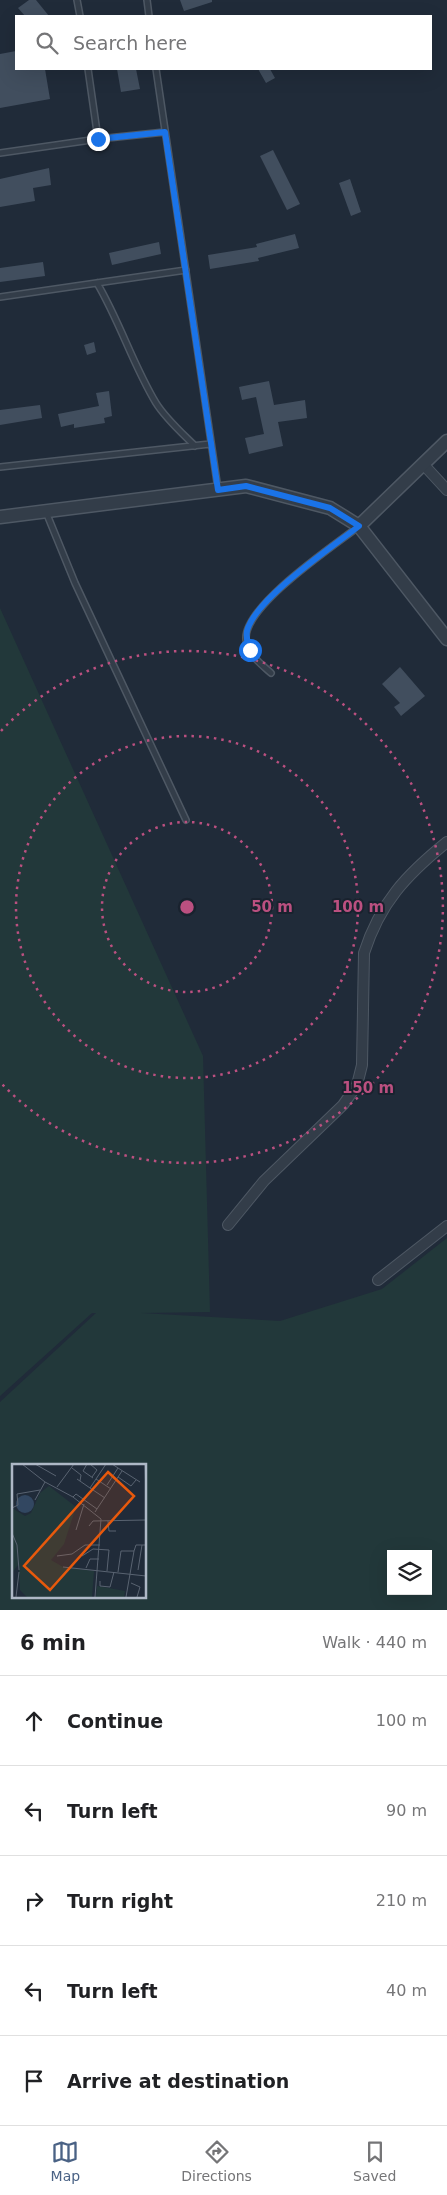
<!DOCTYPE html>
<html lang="en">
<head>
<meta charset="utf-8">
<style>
	:root { --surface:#fff; --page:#f2f2f2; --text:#202124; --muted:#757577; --line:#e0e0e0; --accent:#4a6285 }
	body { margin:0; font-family:"DejaVu Sans",sans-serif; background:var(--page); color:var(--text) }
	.controls { position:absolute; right:15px; bottom:15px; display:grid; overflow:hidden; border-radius:0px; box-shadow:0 5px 20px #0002 }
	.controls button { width:45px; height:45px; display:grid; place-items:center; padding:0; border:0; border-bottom:1px solid var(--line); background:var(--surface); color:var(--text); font:25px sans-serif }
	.stop { position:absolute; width:15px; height:15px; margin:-11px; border:4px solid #1a73e8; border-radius:50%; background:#fff }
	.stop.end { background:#1a73e8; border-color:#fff; box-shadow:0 1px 5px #0008 }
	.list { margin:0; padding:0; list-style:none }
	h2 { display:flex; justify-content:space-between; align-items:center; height:65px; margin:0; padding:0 20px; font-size:21px }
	h2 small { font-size:16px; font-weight:400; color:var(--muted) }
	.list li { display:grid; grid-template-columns:32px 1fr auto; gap:15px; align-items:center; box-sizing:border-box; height:90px; padding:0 20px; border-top:1px solid var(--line) }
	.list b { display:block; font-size:19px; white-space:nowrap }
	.list em { font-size:16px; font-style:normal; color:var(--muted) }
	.icon { flex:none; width:28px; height:28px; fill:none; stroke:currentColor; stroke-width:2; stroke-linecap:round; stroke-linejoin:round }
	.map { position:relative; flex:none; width:447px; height:1610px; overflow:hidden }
	.search { position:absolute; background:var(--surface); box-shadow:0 5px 20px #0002; left:15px; right:15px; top:15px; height:55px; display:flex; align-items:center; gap:12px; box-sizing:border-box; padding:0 18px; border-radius:0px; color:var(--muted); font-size:19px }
	.sheet { height:515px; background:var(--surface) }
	nav { display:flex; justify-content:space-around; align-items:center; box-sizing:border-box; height:70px; border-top:1px solid var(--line); background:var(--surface); font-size:14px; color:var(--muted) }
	nav a { display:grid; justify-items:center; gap:2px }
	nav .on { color:var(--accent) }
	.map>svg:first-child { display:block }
	.green { fill:#22383a; fill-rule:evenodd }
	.building { fill:#414e5e }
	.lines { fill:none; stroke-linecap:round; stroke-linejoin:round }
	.service-casing { stroke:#4e5864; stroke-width:8 }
	.minor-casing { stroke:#4e5864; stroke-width:12 }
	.tertiary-casing { stroke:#4e5864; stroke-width:15 }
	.service { stroke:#333d49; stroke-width:5 }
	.minor { stroke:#333d49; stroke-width:10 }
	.tertiary { stroke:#333d49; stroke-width:12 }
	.route { stroke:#1a73e8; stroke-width:6 }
	.ring { fill:none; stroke:#bb5080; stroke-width:2.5; stroke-dasharray:2.5 5 }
	.inset-road { fill:none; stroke:#596371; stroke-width:1 }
	.view { fill:#e8590c; fill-opacity:0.15; stroke:#e8590c; stroke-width:2.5 }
	.inset-edge { fill:none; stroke:#aeb8c6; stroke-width:2.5 }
	.centre { fill:#bb5080; stroke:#19222e; stroke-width:2.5 }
	.ring-label { font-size:15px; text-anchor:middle; font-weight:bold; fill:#bb5080; stroke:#19222e; stroke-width:4; stroke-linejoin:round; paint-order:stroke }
</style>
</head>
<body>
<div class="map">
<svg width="447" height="1610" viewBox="0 0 447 1610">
	<rect width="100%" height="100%" fill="#202b39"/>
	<!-- green -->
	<path class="green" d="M0 608 203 1056 210 1312 141 1313 280 1321 382 1289 447 1238V1610H0V1402L96 1313H92L0 1396ZM14 1465H145V1596H14ZM391 1554H428V1591H391Z"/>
	<!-- building -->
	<path class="building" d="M29 0H36L49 16H25L18 8Z
		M180 0H212V2L184 11Z
		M16 51V69H45L50 99 0 108V54Z
		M117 69H136L140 89 121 92Z
		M258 69H270L275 78 266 83Z
		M273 150 300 204 287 210 260 156Z
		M49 168 51 185 33 188 35 201 0 207V179Z
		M350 179 361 212 351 216 339 183Z
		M295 234 299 248 258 258 259 261 210 269 208 255 257 247 256 244Z
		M159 242 161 254 112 265 109 253Z
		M43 262 45 276 0 282V268Z
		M94 342 96 352 87 355 84 345Z
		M269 381 274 405 305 400 307 418 278 422 283 446 249 454 245 438 264 434 256 397 242 400 239 387Z
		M109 391 112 416 104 418 105 423 74 428V424L61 427 58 414 99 406 96 393Z
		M40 405 42 418 0 425V410Z
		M400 667 425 696 401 716 394 707 400 703 382 684Z"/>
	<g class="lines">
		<!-- service casing -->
		<g class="service-casing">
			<path id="service" d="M77 0 80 16
				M147 0 149 16
				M88 69 98 139
				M156 69 218 489
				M0 153 98 139 165 132
				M97 283C120 322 133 365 156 403 166 419 182 433 195 446
				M0 297 186 270
				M0 467 210 444
				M46 512 75 583 186 820
				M271 673C261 664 247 654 246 639 244 606 332 547 358 527"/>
		</g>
		<!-- minor casing -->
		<g class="minor-casing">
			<path id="minor" d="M423 464 447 490
				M228 1225 264 1181 343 1105 357 1085 362 1065 364 953C380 903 406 875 447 842
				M378 1280 447 1226"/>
		</g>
		<!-- tertiary casing -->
		<g class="tertiary-casing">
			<path id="tertiary" d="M0 517 246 486 330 508 359 526 447 639
				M359 526 447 441"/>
		</g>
		<!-- service -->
		<use href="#service" class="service"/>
		<!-- minor -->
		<use href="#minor" class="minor"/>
		<!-- tertiary -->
		<use href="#tertiary" class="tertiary"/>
	</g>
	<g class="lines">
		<!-- route -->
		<path class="route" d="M98 139 165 132 218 490 246 486 330 508 359 526C331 548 255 599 247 631 246 638 247 643 250 650"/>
	</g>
	<!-- distance rings -->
	<g class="ring">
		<circle cx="187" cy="907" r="85"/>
		<circle cx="187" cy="907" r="171"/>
		<path d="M1 731A256 256 0 1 1 1 1083"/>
	</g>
	<!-- overview -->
	<g transform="translate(12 1464)">
		<rect width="134" height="134" fill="#202b39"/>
		<path d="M37 22 64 43 52 80 39 96 51 103 82 107 80 133H15L8 126 6 89V101L0 109V44L13 52 19 49 28 29ZM85 122 113 127 112 133H84Z" fill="#22383a"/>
		<path d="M4 40a9 9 0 1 1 18 0a9 9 0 1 1-18 0Z" fill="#324761"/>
		<path class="inset-road" d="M10 0 33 18 61 33 89 55 83 133M23 0 44 12M75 0 71 7 81 14M78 0 85 6 80 13M133 0 134 32M60 4 69 11 68 17M106 4 128 18M106 13 119 22 124 16M65 15 78 24M84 15 94 0M95 21 106 4 100 0M45 23 62 0M61 33 64 30 85 45M93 34 78 24 84 15 99 25M23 36 33 18M0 44 6 41 5 30 28 26M83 48 110 7M96 57 97 67H104M77 62 81 57 134 56M64 66 72 40M0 69 5 81 7 106M122 87 124 81H134M45 92 60 90 73 81H88M70 92 81 85 97 86 95 107M51 103 134 112M74 104 78 95H87M126 106 130 81M106 108 109 87H122L114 133M88 117V122L98 123 102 108M119 119 128 123 125 133M4 133 7 108"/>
		<path class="view" d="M96 8 122 32 38 126 12 102Z"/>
		<rect width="134" height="134" class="inset-edge"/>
	</g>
	<circle cx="187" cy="907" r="8" class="centre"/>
	<g class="ring-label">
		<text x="272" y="912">50 m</text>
		<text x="358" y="912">100 m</text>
		<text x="368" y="1093">150 m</text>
	</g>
</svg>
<div class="controls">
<button><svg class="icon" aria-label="layers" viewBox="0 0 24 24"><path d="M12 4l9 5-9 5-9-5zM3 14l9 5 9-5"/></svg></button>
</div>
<div class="stop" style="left:250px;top:650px"></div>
<div class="stop end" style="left:98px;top:139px"></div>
<div class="search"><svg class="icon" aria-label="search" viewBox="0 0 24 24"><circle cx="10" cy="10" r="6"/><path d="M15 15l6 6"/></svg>Search here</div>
</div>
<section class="sheet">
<h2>6 min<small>Walk · 440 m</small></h2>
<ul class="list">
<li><svg class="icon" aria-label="ahead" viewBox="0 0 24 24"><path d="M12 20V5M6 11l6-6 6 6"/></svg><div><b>Continue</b></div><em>100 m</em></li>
<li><svg class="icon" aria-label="left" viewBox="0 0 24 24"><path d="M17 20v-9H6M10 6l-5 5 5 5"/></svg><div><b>Turn left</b></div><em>90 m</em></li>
<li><svg class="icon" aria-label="right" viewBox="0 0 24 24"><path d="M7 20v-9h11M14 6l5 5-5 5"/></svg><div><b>Turn right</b></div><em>210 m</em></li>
<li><svg class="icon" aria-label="left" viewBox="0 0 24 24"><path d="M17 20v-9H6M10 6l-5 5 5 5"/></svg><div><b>Turn left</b></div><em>40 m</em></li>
<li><svg class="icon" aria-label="arrive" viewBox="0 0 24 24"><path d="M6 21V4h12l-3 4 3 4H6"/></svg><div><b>Arrive at destination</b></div></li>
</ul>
</section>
<nav>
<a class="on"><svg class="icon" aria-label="map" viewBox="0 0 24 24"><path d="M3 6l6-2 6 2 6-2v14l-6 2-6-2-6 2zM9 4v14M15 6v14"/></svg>Map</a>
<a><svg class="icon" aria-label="directions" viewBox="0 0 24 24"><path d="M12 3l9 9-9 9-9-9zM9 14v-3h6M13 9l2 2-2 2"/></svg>Directions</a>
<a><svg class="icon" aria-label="saved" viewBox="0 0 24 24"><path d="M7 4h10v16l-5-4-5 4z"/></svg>Saved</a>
</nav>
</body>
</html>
